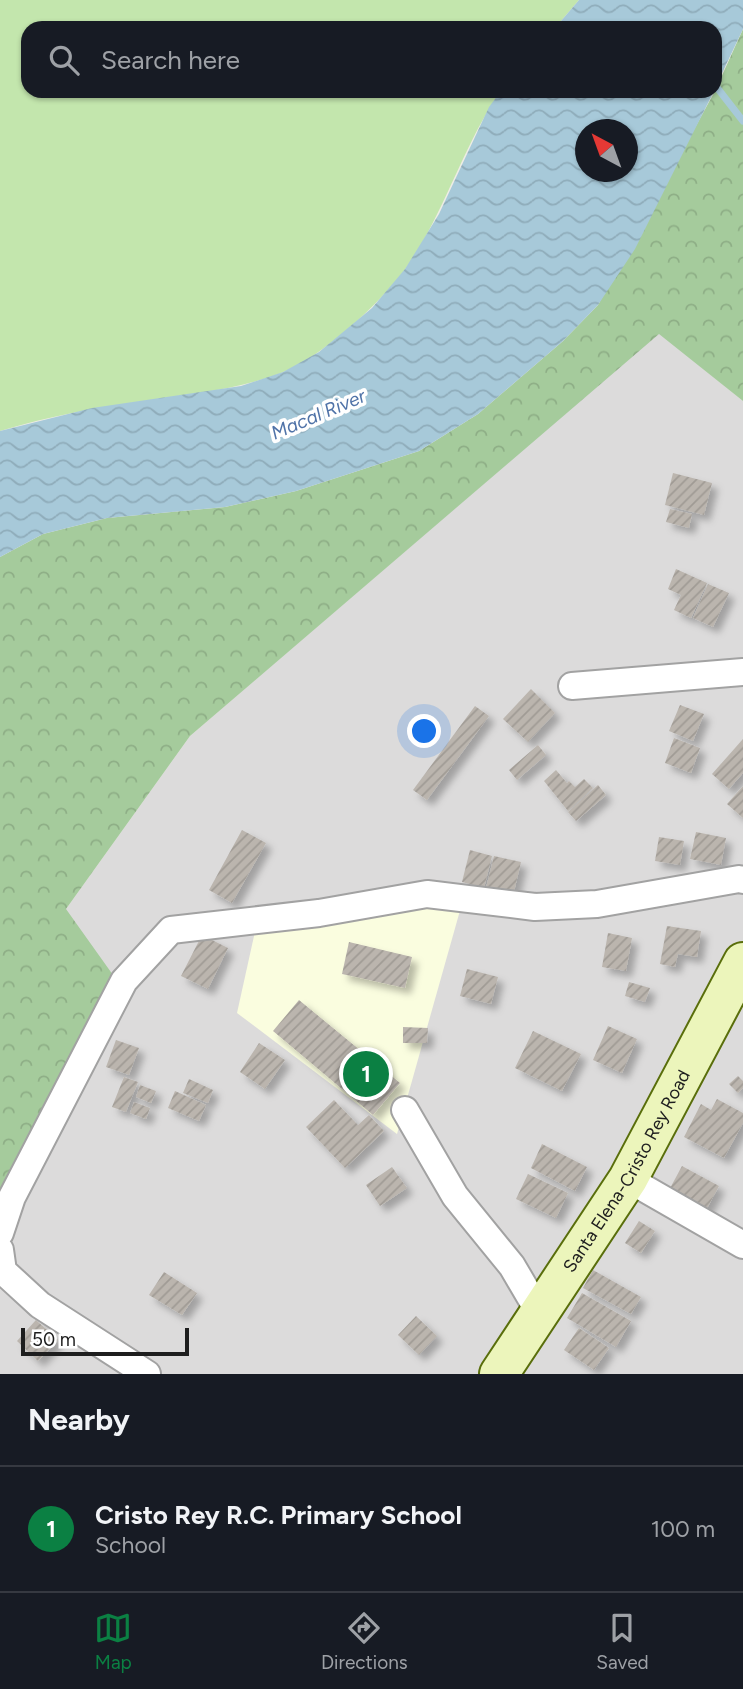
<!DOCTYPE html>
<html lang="en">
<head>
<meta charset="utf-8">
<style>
	:root { --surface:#171b24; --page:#242831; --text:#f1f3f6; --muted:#9ea1a6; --line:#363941; --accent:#0b8043 }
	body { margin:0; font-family:Figtree,sans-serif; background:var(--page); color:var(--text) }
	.compass { position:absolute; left:575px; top:119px; width:63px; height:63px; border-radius:50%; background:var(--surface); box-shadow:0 2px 5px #0004; rotate:319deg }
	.scale { position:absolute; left:21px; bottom:18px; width:168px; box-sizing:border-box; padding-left:7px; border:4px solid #1e1e1e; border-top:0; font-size:19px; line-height:24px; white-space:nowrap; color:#1e1e1e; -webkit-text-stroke:5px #fff; paint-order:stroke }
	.you { position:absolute; left:425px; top:732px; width:24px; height:24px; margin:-18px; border:5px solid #fff; border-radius:50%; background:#1a73e8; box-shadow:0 0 0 10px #1a73e833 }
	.badge { display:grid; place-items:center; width:46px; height:46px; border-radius:50%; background:var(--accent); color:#fff; font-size:23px; font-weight:700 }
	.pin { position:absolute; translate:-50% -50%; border:4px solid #fff; box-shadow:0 2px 7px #0006 }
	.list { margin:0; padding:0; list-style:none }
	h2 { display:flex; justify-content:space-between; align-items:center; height:91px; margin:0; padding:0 28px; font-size:30px }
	h2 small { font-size:23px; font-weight:400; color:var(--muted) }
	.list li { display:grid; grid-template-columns:46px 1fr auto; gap:21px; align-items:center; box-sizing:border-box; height:126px; padding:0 28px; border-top:2px solid var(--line) }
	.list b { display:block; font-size:26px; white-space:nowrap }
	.list p { margin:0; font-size:23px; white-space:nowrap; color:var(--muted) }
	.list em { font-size:23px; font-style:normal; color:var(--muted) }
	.icon { flex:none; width:38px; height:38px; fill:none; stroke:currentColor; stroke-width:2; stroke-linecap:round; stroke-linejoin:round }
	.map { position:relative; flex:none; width:743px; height:1374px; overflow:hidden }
	.search { position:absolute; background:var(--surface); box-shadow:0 2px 5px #0004; left:21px; right:21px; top:21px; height:77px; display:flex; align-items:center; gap:18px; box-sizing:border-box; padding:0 24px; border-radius:21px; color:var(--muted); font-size:26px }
	.sheet { height:217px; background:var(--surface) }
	nav { display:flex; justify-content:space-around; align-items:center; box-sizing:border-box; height:98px; border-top:2px solid var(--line); background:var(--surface); font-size:19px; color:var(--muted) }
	nav a { display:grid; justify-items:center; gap:4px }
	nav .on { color:var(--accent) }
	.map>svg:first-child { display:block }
	.residential { fill:#dcdbdb }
	.education { fill:#fafddf }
	.forest { fill:url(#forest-crowns) }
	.garden { fill:#c3e6ad }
	.water { fill:url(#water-waves); fill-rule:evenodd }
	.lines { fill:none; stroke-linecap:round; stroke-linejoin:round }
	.stream { stroke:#a7c9d9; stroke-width:7 }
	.building { fill:url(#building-hatch); filter:url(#shadow) }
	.street-casing { stroke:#a2a2a2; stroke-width:30 }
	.secondary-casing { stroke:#596e0b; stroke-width:42 }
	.street { stroke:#fff; stroke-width:26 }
	.secondary { stroke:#ecf5bb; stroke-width:38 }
	.labels { text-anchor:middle; stroke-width:7; stroke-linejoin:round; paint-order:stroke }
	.street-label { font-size:18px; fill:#1e1e1e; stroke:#fff }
	.water-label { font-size:19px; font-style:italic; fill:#5073a8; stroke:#fff }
</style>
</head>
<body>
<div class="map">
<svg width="743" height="1374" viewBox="0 0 743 1374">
	<defs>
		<pattern id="forest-crowns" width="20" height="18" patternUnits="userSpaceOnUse" patternTransform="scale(1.75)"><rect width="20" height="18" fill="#a5cb9c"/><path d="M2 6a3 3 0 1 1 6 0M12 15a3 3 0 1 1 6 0" fill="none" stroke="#8eae86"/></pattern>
		<pattern id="water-waves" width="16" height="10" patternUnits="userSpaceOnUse" patternTransform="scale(1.75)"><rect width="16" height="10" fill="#a7c9d9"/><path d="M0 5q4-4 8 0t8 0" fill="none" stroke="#8facba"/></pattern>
		<pattern id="building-hatch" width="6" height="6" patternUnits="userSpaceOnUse" patternTransform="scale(1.75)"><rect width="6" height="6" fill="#bbb5ae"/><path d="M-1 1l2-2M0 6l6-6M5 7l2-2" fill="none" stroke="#a09b95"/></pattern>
		<filter id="shadow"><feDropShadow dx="6" dy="6" stdDeviation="3.5" flood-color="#0004"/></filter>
	</defs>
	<rect width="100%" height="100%" fill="#eeece5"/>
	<!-- residential -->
	<path class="residential" d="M659 333 743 401V1374H0V1204L66 909 190 736Z"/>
	<!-- education -->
	<path class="education" d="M424 903 461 907 397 1134 237 1013 256 927Z"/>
	<!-- forest -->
	<path class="forest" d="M743 29V401L659 334 190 736 66 909 113 975 0 1204V557L43 534 107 518 225 507 296 491 419 451 478 414 563 341 598 305 715 91Z"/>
	<!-- garden -->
	<path class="garden" d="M0 0H579L555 28H28V91H501C463 144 445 213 406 268 380 304 322 357 281 373 239 389 195 393 151 400 100 407 49 416 0 431Z"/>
	<!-- water -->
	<path class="water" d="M579 0H743V29L715 88V28H555Z
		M501 91H714L635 249 598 305 563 341 478 414 419 451 296 491 225 507 107 518 43 534 0 557V431L92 408 241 386 283 372 319 352 372 308 405 269 439 214 489 107ZM586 130H628V172H586Z"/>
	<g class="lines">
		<!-- stream -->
		<path class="stream" d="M715 85 743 121"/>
	</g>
	<!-- building -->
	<path class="building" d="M673 473 712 483 704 515 665 505Z
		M670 509 692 514 689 528 666 522Z
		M676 569 707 583 691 618 674 610 681 595 668 589Z
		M708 584 729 593 713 627 693 618Z
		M531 689 555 713 528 742 503 719Z
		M680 705 704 714 693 741 669 731Z
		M475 706 489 716 427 800 413 790Z
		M674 738 700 748 691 773 665 763Z
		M743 739V773L729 789 712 774Z
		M538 745 546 755 517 780 509 770Z
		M556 770 567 783 569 781 575 787 584 779 593 788 568 811 544 781Z
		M598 785 606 795 576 821 568 812Z
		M743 786V818L727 804Z
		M242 830 266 843 232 903 209 890Z
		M696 832 726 838 721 865 690 859Z
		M659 837 684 841 680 865 655 861Z
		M470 850 492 856 484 888 462 882Z
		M494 856 521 862 513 896 486 888Z
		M667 926 701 931 697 957 678 954 675 967 660 964Z
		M608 933 632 938 626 971 602 967Z
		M202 935 228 948 208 989 181 976Z
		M349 942 412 957 405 988 342 974Z
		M467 969 498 977 491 1004 460 996Z
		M629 982 650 988 645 1002 625 996Z
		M299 1000 400 1083 373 1115 273 1031Z
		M608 1026 637 1039 622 1073 593 1060Z
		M403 1027 428 1028 427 1043H403Z
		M533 1031 581 1054 562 1091 515 1068Z
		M116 1040 139 1048 129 1075 106 1067Z
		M259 1043 285 1060 265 1089 240 1072Z
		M738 1076 743 1081V1088L738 1093 729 1084Z
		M124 1077 138 1082 126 1112 112 1107Z
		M189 1079 213 1090 208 1103 183 1093Z
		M140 1085 156 1091 151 1103 136 1097Z
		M175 1091 206 1105 199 1121 168 1108Z
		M717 1099 743 1113V1123L724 1158 684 1137 701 1104 711 1110Z
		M334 1100 358 1125 369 1115 384 1131 345 1168 306 1127Z
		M134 1102 150 1108 146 1119 130 1113Z
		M542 1144 587 1167 575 1191 531 1168Z
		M682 1166 719 1186 705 1212 668 1192Z
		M392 1167 407 1188 380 1206 366 1185Z
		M528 1174 568 1193 556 1218 516 1199Z
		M639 1221 655 1231 641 1253 625 1243Z
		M593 1270 641 1297 631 1314 583 1288Z
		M164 1272 197 1293 182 1315 149 1295Z
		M582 1293 631 1321 616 1347 567 1318Z
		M416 1316 437 1336 419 1355 398 1335Z
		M36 1320 58 1340 38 1361 17 1341Z
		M579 1328 609 1348 594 1370 564 1350Z"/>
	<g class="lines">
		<!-- street casing -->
		<g class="street-casing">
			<path id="street" d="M572 686 743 672
				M405 1110 455 1196 512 1266 539 1312
				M628 1179 743 1245
				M0 1233 12 1197 124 981 171 930 319 913 427 894 535 907 597 904 739 879 743 880
				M0 1250 3 1271 40 1305 147 1374"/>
		</g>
		<!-- secondary casing -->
		<g class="secondary-casing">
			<g id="secondary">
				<path id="s1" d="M499 1374 628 1179 743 962"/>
			</g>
		</g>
		<!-- street -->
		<use href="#street" class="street"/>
		<!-- secondary -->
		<use href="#secondary" class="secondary"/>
	</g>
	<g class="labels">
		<!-- street labels -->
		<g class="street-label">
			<text dy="6" stroke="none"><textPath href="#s1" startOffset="240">Santa Elena-Cristo Rey Road</textPath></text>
		</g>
		<!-- water labels -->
		<g class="water-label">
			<text transform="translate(318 414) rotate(-23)" y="7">Macal River</text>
		</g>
	</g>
</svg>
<svg class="compass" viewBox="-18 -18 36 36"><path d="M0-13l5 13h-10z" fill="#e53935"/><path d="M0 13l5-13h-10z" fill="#9ea1a6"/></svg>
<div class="scale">50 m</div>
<div class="you"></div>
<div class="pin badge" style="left:366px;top:1074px">1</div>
<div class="search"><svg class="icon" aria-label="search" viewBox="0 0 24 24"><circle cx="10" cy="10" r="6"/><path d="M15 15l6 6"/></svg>Search here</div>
</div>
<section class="sheet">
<h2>Nearby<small></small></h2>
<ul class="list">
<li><span class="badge">1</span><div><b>Cristo Rey R.C. Primary School</b><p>School</p></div><em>100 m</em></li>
</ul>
</section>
<nav>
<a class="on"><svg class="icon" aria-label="map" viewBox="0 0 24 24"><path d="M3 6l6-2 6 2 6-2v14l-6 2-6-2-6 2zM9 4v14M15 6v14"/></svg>Map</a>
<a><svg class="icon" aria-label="directions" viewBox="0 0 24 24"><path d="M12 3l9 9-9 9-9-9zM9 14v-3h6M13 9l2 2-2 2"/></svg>Directions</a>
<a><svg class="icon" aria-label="saved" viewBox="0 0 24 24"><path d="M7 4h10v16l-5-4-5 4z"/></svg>Saved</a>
</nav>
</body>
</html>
